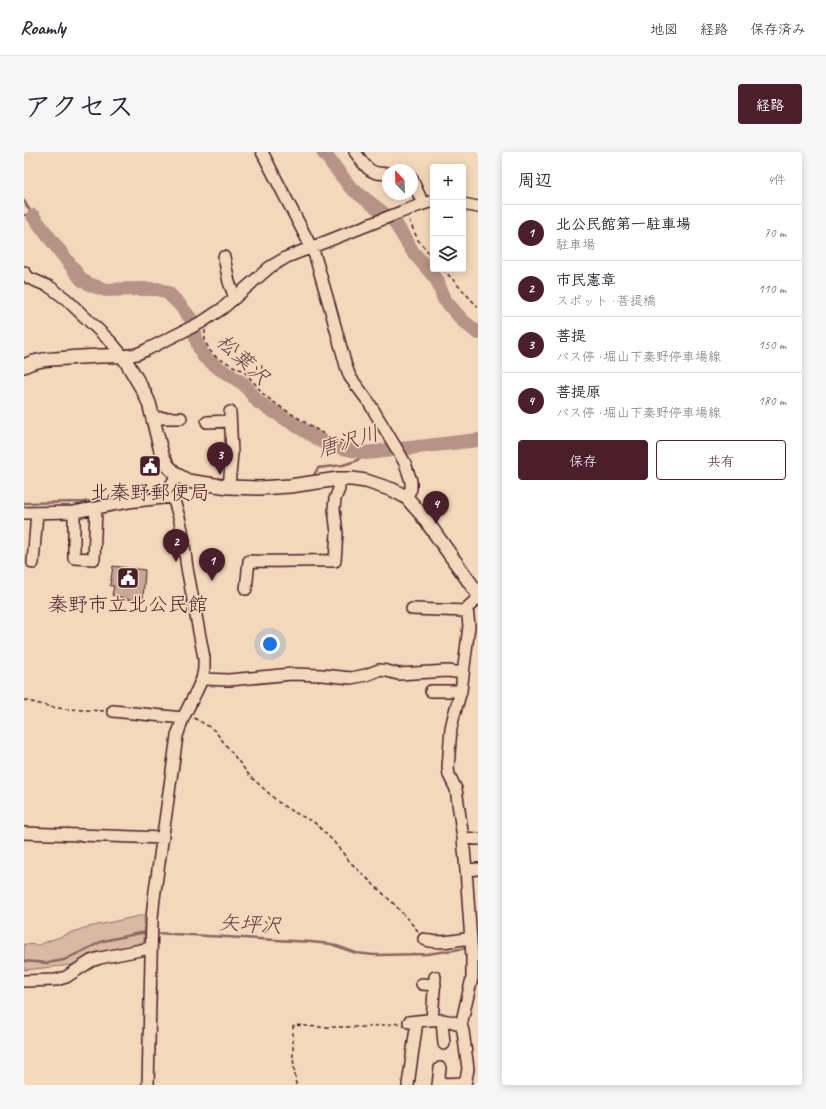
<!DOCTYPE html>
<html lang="ja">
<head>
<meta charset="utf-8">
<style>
	:root { --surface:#fff; --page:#f7f7f7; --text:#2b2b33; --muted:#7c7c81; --line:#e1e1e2; --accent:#4a1f2b }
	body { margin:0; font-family:Caveat,"Klee One",sans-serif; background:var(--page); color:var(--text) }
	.controls { position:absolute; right:12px; top:12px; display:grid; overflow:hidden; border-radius:4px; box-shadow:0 2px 10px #0003 }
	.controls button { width:36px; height:36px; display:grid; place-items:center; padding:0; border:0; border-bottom:1px solid var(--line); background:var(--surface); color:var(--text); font:20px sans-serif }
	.compass { position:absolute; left:358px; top:12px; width:36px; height:36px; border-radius:50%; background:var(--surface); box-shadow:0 2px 10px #0003; rotate:337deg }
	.you { position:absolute; left:246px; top:492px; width:14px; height:14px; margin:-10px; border:3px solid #fff; border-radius:50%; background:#1a73e8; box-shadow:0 0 0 6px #1a73e833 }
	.badge { display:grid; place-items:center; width:26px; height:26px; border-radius:50%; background:var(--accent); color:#fff; font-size:13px; font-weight:700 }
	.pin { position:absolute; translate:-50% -33px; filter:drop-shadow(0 1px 2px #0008) }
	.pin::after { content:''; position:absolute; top:21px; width:14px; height:12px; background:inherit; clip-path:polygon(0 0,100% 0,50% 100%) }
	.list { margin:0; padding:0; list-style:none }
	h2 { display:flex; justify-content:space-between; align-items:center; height:52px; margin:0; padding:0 16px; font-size:17px }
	h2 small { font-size:13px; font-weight:400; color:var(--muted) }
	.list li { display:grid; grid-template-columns:26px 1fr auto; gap:12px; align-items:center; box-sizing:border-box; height:56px; padding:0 16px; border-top:1px solid var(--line) }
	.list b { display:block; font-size:15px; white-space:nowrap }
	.list p { margin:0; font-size:13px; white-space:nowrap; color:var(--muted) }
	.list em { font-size:13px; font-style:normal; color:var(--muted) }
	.actions { display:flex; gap:8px; padding:12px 16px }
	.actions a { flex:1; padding:9px 0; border:1px solid var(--accent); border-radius:4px; text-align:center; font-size:14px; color:var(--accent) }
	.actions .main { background:var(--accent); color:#fff }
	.icon { flex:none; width:22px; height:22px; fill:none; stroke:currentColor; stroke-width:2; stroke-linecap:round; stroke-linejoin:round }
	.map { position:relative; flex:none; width:454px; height:933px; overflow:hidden; border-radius:4px }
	header { display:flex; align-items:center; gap:24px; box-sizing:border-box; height:56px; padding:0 20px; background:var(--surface); border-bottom:1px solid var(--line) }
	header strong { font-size:19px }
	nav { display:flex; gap:22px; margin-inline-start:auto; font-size:14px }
	.intro { display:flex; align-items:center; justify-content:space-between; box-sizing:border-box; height:96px; padding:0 24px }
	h1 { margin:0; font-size:28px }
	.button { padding:10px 18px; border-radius:4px; background:var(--accent); color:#fff; font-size:14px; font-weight:700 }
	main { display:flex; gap:24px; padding:0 24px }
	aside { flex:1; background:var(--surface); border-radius:4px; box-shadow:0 2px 10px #0003 }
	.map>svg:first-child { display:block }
	.green { fill:#d8baa3; stroke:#916c67 }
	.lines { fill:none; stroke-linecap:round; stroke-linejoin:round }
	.stream { stroke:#8b6562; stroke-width:2.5 }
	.river { stroke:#b69386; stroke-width:14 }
	.building { fill:#c7a795; stroke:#4a1f2b }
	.minor-casing { stroke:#4a1f2b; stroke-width:14 }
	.major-casing { stroke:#4a1f2b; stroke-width:16 }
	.path { stroke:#4a1f2b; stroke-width:1.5; stroke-dasharray:4 3; stroke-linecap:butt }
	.minor { stroke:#f4d8bb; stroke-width:11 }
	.major { stroke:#f4d8bb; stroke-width:13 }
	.labels { text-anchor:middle; stroke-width:3.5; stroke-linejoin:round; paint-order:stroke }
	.poi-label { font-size:20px; fill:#4a1f2b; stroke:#f4d8bb }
	.water-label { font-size:21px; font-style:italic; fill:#653c42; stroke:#f4d8bb }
</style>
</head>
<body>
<header>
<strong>Roamly</strong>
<nav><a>地図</a><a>経路</a><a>保存済み</a></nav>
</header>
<div class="intro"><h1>アクセス</h1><a class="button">経路</a></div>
<main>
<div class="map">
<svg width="454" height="933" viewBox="0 0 454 933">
	<rect width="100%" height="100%" fill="#f4d8bb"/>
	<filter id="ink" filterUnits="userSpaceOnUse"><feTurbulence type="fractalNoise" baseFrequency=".025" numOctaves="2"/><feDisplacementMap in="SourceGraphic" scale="8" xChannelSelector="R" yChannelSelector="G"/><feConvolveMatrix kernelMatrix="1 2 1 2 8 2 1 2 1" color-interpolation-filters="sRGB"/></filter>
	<g filter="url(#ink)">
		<!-- green -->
		<path class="green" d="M120 763V790L47 813 0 818V792L14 793 60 776Z"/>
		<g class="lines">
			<!-- stream -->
			<path class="stream" d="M0 49 9 64
				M0 63 9 64
				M288 327 294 316 319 313 332 309 342 301
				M149 336 159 335H164
				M0 351 60 350 144 337
				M131 781 287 790 307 792 332 801 350 803 403 802 444 796
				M0 809 23 811 40 808 79 789 116 781H124"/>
			<!-- river -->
			<path class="river" d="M299 0 327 36 370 69 389 100 413 128 420 147 439 169 454 181
				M9 64 58 128 67 133 82 138 111 137H134L144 141 155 152 167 167 174 193 180 205 196 217 220 232 234 250 304 293 342 301 454 288"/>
		</g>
		<!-- building -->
		<path class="building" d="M89 414 121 418 119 448 112 446 111 449 88 443 90 434H86Z"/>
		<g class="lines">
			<!-- minor casing -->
			<g class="minor-casing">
				<path id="minor" d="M238 0 283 87 291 104 305 152 322 214 326 225 344 249 371 294 381 311 387 329V337L382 345
					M331 0C341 13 345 24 364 21
					M388 27 399 52
					M439 52 454 55
					M200 105 205 130 211 146
					M0 120 5 126 26 135 42 147 87 190 99 204 113 202 122 198 178 170 199 156 246 115 263 105 377 60 399 52 409 49
					M129 266H157
					M183 270 206 269
					M205 335 208 301 206 260
					M50 360V406L70 407 72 357
					M0 361 50 360 104 350 148 345
					M9 411 13 361
					M222 437 225 409C253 410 282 408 311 409L313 381 310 357 311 347 315 337 314 327
					M388 457 443 459
					M178 527 205 528 268 522 298 523 327 526 342 523 355 518 363 519 374 522 424 519 439 521
					M407 539H437
					M89 559 159 566
					M0 681 139 686
					M439 686 454 687
					M442 718 454 717
					M400 787C412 793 433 788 447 786
					M0 829 32 828 42 825 67 809 76 806 127 796
					M398 832 411 833
					M408 868 411 825
					M418 868 420 892
					M385 870C402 868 420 865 437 873
					M415 932 441 931
					M124 933 128 766 130 746 153 584 159 566 173 538 178 527 180 517V506L163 416 158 378 155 365 148 342 147 333 153 323
					M384 933 393 869
					M414 933 416 916
					M441 933 444 917 439 879 437 873 448 826V804L442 718 439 686 432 637 425 623 424 616 427 576 430 563 437 539 445 474 443 456 454 446"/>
			</g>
			<!-- major casing -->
			<g class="major-casing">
				<path id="major" d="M0 214C13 207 29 207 43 206 62 205 80 203 99 204L120 240 125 251 138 303 144 314 153 323 164 329 177 331 205 335 235 336 266 334 314 327H328L342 329 369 338 382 345 398 363 454 442"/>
			</g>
			<!-- path -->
			<path class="path" d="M385 68 394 88 409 106
				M419 117 454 155
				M181 178V189L186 199 192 205 215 217 219 218 232 233 240 243 255 254 311 289 317 291
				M0 548 27 555 41 557 81 559
				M170 566 184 574 191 579 225 623 253 649 264 657 291 671 309 689 327 711 370 752 395 780
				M272 933 269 905V875L271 873 293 875H342L376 871"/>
			<!-- minor -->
			<use href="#minor" class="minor"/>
			<!-- major -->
			<use href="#major" class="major"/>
		</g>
	</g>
	<!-- icons -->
	<defs>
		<g id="civic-square" transform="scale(1.15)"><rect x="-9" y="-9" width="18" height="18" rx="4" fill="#4a1f2b" stroke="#f4d8bb"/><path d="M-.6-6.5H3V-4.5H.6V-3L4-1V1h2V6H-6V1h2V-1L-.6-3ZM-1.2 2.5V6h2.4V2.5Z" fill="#fff"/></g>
	</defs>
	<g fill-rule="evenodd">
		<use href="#civic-square" x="126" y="314"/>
		<use href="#civic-square" x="104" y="426"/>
	</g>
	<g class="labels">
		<!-- poi labels -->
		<g class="poi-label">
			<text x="126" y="347">北秦野郵便局</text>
			<text x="104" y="459">秦野市立北公民館</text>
		</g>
		<!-- water labels -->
		<g class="water-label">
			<text transform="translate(219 207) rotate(43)" y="7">松葉沢</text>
			<text transform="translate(324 289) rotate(-16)" y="7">唐沢川</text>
			<text transform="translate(226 772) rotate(3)" y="7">矢坪沢</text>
		</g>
	</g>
</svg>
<div class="controls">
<button>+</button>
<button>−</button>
<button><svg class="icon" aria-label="layers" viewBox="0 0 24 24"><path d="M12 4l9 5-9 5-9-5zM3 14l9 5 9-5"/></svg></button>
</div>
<svg class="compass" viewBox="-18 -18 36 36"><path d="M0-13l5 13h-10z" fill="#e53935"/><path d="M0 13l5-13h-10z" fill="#7c7c81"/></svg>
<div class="you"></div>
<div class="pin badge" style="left:188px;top:429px">1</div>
<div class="pin badge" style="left:152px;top:410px">2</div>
<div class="pin badge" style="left:196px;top:323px">3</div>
<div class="pin badge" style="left:412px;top:372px">4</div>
</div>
<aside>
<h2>周辺<small>4件</small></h2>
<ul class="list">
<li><span class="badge">1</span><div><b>北公民館第一駐車場</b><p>駐車場</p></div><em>70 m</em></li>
<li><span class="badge">2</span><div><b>市民憲章</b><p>スポット · 菩提橋</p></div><em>110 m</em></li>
<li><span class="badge">3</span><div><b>菩提</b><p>バス停 · 堀山下秦野停車場線</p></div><em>150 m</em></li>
<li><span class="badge">4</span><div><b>菩提原</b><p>バス停 · 堀山下秦野停車場線</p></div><em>180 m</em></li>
</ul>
<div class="actions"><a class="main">保存</a><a>共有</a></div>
</aside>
</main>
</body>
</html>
